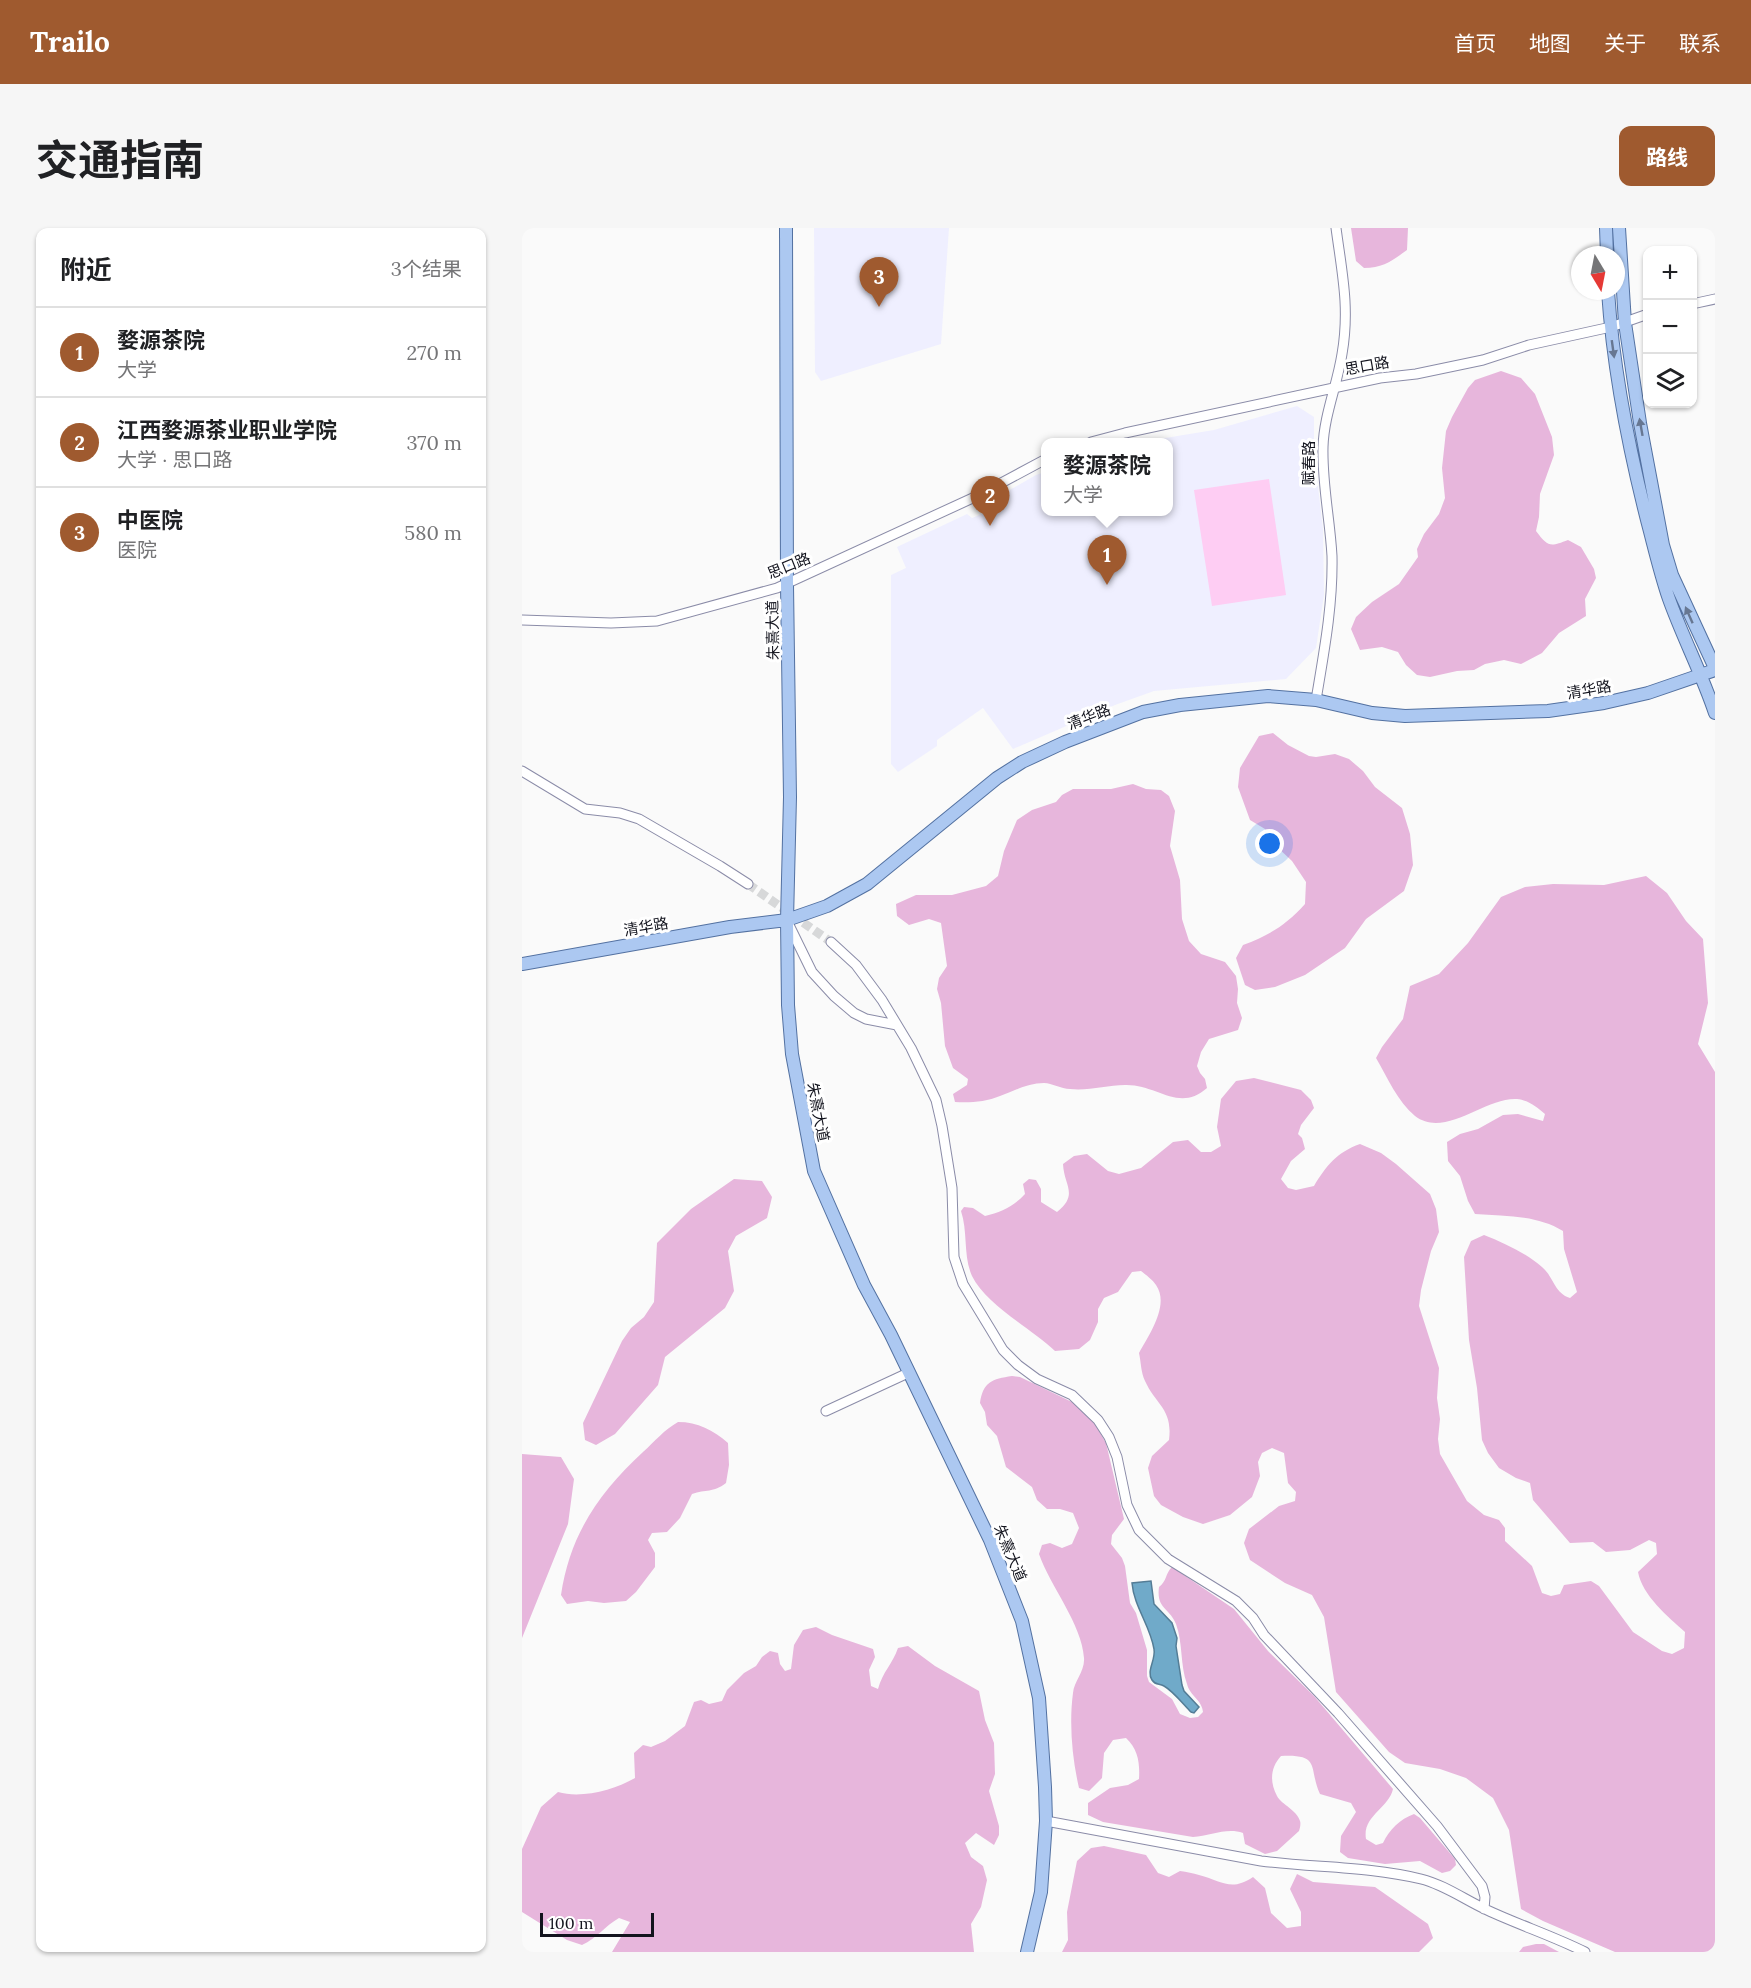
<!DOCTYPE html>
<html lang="zh">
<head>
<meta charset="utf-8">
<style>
	:root { --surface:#fff; --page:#f6f6f6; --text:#202124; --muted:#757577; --line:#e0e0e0; --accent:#9f5a2f }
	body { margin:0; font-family:Lora,"Noto Sans SC",serif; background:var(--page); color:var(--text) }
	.controls { position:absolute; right:18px; top:18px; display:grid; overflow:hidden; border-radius:12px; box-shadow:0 2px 4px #0004 }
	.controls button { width:54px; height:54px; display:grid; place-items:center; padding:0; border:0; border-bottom:2px solid var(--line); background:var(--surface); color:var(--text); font:30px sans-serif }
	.compass { position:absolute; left:1049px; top:18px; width:54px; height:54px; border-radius:50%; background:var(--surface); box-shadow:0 2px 4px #0004; rotate:170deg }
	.scale { position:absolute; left:18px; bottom:15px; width:114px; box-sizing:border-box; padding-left:6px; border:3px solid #13141e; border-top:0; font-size:16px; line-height:21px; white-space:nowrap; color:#13141e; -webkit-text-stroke:4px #fff; paint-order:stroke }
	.you { position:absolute; left:748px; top:616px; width:21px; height:21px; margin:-15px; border:4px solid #fff; border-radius:50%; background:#1a73e8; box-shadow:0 0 0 9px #1a73e833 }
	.badge { display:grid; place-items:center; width:39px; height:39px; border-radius:50%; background:var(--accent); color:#fff; font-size:20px; font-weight:700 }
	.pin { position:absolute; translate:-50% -50px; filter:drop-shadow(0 2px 3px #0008) }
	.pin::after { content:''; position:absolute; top:32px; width:21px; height:18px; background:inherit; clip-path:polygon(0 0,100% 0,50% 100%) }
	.popup { position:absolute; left:519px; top:210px; width:132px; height:78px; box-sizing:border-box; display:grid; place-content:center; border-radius:12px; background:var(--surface); filter:drop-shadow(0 2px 4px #0005); font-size:20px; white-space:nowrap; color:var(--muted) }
	.popup b { font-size:22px; color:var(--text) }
	.popup::after { content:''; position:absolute; left:50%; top:100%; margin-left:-12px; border:12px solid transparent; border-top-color:var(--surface) }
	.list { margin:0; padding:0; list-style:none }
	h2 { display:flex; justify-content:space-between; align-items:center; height:78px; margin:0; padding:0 24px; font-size:26px }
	h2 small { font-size:20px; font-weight:400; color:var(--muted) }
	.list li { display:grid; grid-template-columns:39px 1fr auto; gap:18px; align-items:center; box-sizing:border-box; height:90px; padding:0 24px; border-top:2px solid var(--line) }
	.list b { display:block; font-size:22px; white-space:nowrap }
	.list p { margin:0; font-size:20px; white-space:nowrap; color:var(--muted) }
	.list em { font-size:20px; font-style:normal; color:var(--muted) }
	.icon { flex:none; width:33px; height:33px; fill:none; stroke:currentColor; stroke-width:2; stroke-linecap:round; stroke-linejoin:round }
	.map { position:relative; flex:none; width:1193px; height:1724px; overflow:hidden; border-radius:12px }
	header { display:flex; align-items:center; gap:36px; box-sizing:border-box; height:84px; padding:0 30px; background:var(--accent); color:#fff }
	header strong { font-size:28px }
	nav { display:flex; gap:33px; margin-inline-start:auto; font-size:21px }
	.intro { display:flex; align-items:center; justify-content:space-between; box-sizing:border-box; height:144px; padding:0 36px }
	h1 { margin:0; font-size:42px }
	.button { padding:15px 27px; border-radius:12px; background:var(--accent); color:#fff; font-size:21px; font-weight:700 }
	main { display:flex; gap:36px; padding:0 36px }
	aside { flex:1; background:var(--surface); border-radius:12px; box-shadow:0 2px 4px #0004 }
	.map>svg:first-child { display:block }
	.built { fill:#efefff }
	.green { fill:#fecdf3 }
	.forest { fill:#e7b6dc }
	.water { fill:#70aac9; stroke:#547d96; stroke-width:1.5 }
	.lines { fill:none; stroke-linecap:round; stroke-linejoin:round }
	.minor-tunnel { stroke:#d7d8d9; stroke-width:9; stroke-dasharray:9 4.5; stroke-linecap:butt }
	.minor-casing { stroke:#8b8ca8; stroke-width:11 }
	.major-casing { stroke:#5371a1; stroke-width:14 }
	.minor { stroke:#fff; stroke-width:9 }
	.major { stroke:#acc8f1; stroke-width:12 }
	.oneway { fill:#677792 }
	.labels { text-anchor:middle; stroke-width:6; stroke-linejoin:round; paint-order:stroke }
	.street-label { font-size:15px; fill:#13141e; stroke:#fff }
</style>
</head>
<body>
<header>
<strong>Trailo</strong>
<nav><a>首页</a><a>地图</a><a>关于</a><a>联系</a></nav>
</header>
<div class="intro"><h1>交通指南</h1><a class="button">路线</a></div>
<main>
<aside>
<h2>附近<small>3个结果</small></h2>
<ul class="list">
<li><span class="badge">1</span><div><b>婺源茶院</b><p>大学</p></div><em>270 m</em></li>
<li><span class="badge">2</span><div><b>江西婺源茶业职业学院</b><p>大学 · 思口路</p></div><em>370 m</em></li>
<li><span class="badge">3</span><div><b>中医院</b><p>医院</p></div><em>580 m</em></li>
</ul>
</aside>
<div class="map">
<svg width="1193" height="1724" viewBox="0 0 1193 1724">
	<rect width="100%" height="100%" fill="#fafafa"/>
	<!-- built -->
	<path class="built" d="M292 0H427L419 116 299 153 293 144Z
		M775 178 792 189V225L801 301 802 367 794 420 764 451 632 463 593 477 491 521 461 480 415 512V518L376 544 369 536V347L384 340 375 319 445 286 450 290 472 281V271L514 247 523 244 524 284H646V214H619L692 202Z"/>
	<!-- green -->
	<path class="green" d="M747 251 764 367 690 378 672 262Z"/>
	<!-- forest -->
	<path class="forest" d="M829 0H886L885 22C870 33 861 40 842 40L834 33Z
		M979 143 999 150 1013 166 1030 209 1032 227 1018 266 1017 289 1014 303C1026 319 1028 319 1046 312L1059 319 1072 341 1074 350 1063 371 1064 388 1037 405 1020 425 999 436 982 432 963 436 952 442 935 443 908 449 895 447 884 437 876 424 860 419 838 422 829 401 834 389 850 374 877 356 896 329 895 321 902 306 917 286 923 270 920 240 924 203 930 189 946 160 953 152Z
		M751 505 766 517 787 528 794 529 813 526 827 531 841 543 853 559 880 580 888 606 891 637 882 663 844 691 823 720 783 747 753 759 733 762 723 757 714 730 721 717C748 707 764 697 783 676L784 654 770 633 754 618 743 601 728 592 716 559 718 540 737 508Z
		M611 556 624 561 639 562 647 568 653 583 648 618 658 652 660 691 667 713 679 726 703 734 714 748 716 761 715 775 720 790 716 802 687 811 679 824 675 838 678 845 683 851 685 860C657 885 635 856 603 857 585 857 567 863 548 861 539 861 530 855 522 855 506 855 492 863 478 868 464 874 447 875 433 874L431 866 445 857 446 851 431 840 423 818 419 775 415 761 417 750 425 738 419 695 407 691 387 697 375 688 374 676 394 667H430L464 658 476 648 482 623 495 592 510 582 534 574 540 567 551 561H589Z
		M1124 648 1145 665 1164 693 1181 711 1186 775 1176 816 1193 844V1724H1093L1021 1693 999 1681 987 1602 971 1570 944 1550 918 1541 883 1535 867 1524 814 1464 802 1389 790 1367 763 1355 728 1332 722 1315 727 1301 757 1278 773 1273 774 1264 766 1255 762 1225 750 1220 740 1225 736 1234 738 1248 730 1269 708 1287 681 1296 661 1289 639 1277 632 1268 626 1240 630 1228 647 1212C651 1181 634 1177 623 1153 619 1145 619 1134 617 1125 627 1107 648 1077 634 1057 631 1052 624 1047 619 1043L610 1044 596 1064 582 1070 576 1081V1094L568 1112 557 1121 533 1123C509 1100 464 1077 450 1048 441 1028 446 1004 439 983L442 979 451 980 463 988C479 984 492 978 503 966L501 956 507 951 514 952 519 961V974L535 984C557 966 542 958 541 936L552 928 565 926 586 943 597 946 619 940 651 914 666 912 679 924H689L699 918 695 899 699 871 714 853 732 850 779 862 789 872 792 880 779 897 776 906 780 910 783 921 769 933 759 951 766 960 774 962 792 958C804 938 815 924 838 916L859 925 874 936 908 966 914 981 917 1004 909 1023 899 1062 897 1078 917 1140 915 1170 918 1191 916 1211 918 1226 945 1273 962 1287 977 1292 983 1300V1313L1010 1338 1020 1365 1029 1368 1038 1366 1042 1357 1069 1353 1077 1358 1111 1404 1140 1423 1150 1426 1162 1420 1163 1404C1146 1389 1120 1367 1116 1344L1135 1326 1134 1315 1127 1312 1108 1322 1084 1324 1071 1314 1048 1315 1011 1272 1008 1255 994 1250 977 1240 966 1225 960 1212 955 1160 947 1112 942 1029 949 1013 962 1007C982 1015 1004 1025 1020 1039 1032 1049 1032 1065 1048 1070L1055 1064 1042 1021 1041 1003C1015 987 983 988 953 986L946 973 938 948 926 933 925 914 938 906 956 901 981 887 996 886 1021 893 1023 886C1015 879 1006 872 995 871 963 869 923 911 893 888 876 874 865 849 854 830L860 819 881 791 888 758 917 746 946 715 979 669 1003 659 1031 656 1082 657Z
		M212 951 240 953 250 969 245 990 214 1008 206 1023 212 1063 203 1080 143 1129 136 1157 93 1206 74 1217 63 1212 61 1195 100 1113 109 1100 122 1089 132 1074 135 1015 169 981Z
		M490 1148 498 1149 550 1174 573 1196 584 1215 602 1291 590 1307 589 1316 600 1330 603 1338 608 1375 614 1385 625 1422V1448L627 1454 650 1471 658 1486 668 1490 676 1489 681 1484C680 1472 668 1468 665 1456 658 1437 661 1415 654 1396 648 1380 634 1381 637 1359 645 1353 643 1346 650 1339L712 1381 746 1423 792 1468 871 1561C867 1580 840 1588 844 1611L854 1617 861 1615C867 1602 878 1591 892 1586L898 1590 933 1631 934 1637 928 1643 920 1645 898 1633 863 1636 826 1630 818 1624 819 1608 834 1584 829 1575 798 1566C786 1540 800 1526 759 1528 749 1539 747 1553 755 1568 760 1577 775 1582 778 1593 779 1596 778 1600 777 1603L755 1623 743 1626 723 1616 721 1605C705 1599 688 1608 671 1609L581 1594 566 1587V1575L588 1560 606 1557 617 1551C618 1535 616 1521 604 1510L591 1512 582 1525 580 1550 567 1563 557 1560C550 1530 547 1495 551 1465 552 1453 563 1443 562 1430 560 1396 528 1358 517 1326L520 1317 528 1315 540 1320 550 1316 557 1300 551 1285 538 1281H525L515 1272 510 1259 484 1239 475 1208 465 1197 463 1184 458 1175C461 1154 470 1151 490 1148Z
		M156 1194C176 1194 191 1202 206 1215L207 1237 204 1255C191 1265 184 1261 170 1266L158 1290 145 1304 130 1305 126 1312 133 1325V1339L114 1364 104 1373 82 1375 66 1373 45 1376 39 1367C48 1306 77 1265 121 1224 133 1213 142 1202 156 1194Z
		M0 1226 39 1229 52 1251 46 1296 0 1410Z
		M294 1399 310 1407 351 1421 353 1429 347 1442 349 1458 356 1461C361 1443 370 1437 376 1420L386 1418 413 1438 457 1463 463 1492 472 1515 473 1546 467 1563 477 1598V1607L472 1617 454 1605 443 1615 449 1629 461 1638 465 1652 459 1679 449 1696 452 1724H90L108 1694 97 1690C83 1698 75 1710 60 1717L45 1712 0 1684V1621L19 1579 36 1564C59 1571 92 1562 113 1550L112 1525 121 1517 129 1519 143 1513 163 1498 172 1474 179 1472 187 1476 200 1473 205 1462 222 1445 234 1438 240 1429 248 1423 256 1425 258 1436 263 1443 269 1441 272 1417 281 1402Z
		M582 1618 624 1627 636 1645 647 1649 658 1643C665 1644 671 1645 677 1647 700 1653 709 1664 731 1649L743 1660 749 1685 765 1700 779 1698V1684L768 1661 775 1646 791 1654 853 1659 906 1696 911 1710 897 1724H540L546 1712 545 1684 555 1633 569 1620Z
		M1014 1716H1022L1037 1724H997L1001 1719Z"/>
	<!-- water -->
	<path class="water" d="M629 1353 632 1376 650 1395 655 1410 654 1418 660 1457 662 1463 677 1479 672 1485 669 1484C662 1477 651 1463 642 1458 637 1455 634 1458 630 1452 624 1443 634 1432 632 1421 628 1397 612 1379 610 1355Z"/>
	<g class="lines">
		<!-- minor-tunnel -->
		<path class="minor-tunnel" d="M226 656 309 714"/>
		<!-- minor casing -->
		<g class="minor-casing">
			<path id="minor" d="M1170 76 1193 71
				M569 214 603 205 858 150 894 146 961 132 1007 117 1089 99 1126 86
				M0 392 89 395 135 393 255 360 455 268 524 231
				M794 472C802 424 811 377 810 328 808 291 800 256 801 219 802 187 815 158 820 126 828 80 820 45 814 0
				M0 543 63 581 98 585 117 591 198 638 226 656
				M266 695 290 744 312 768 332 785 344 791 375 797
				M309 714 334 737 360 772 389 820 414 872 420 898 430 960 432 1029 441 1056 469 1102 481 1122 496 1137 515 1151 550 1167 576 1192 587 1209 595 1229 605 1277 617 1302 646 1331 714 1373 731 1390 742 1407 816 1485 915 1598 960 1658 963 1669 962 1681
				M304 1183 386 1145
				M524 1593 739 1633C792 1640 846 1638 899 1651 923 1657 943 1672 965 1682 997 1697 1031 1708 1063 1724"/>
		</g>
		<!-- major casing -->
		<g class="major-casing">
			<path id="major" d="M264 0 265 357 268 569 265 692 266 777 270 826 292 943 342 1057 369 1107 468 1312 500 1393 517 1470 523 1559 524 1593 519 1664 505 1724
				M1084 0 1085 27
				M1097 0 1103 95 1118 195 1141 317 1150 347 1193 440
				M1086 63C1091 140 1106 217 1125 292 1132 318 1138 345 1147 371 1161 410 1180 446 1193 485
				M0 736 208 699 265 692 305 678 345 656 475 550 500 534 543 514 621 484 658 477 746 468 794 472 850 485 883 488 1026 483 1082 475 1126 465 1193 442"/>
		</g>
		<!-- minor -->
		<use href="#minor" class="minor"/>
		<!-- major -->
		<use href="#major" class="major"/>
	</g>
	<!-- one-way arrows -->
	<defs><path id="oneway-solid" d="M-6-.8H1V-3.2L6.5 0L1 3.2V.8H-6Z" transform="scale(1.5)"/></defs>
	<g class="oneway">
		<use href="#oneway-solid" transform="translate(1091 121) rotate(82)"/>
		<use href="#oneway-solid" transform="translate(1119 199) rotate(-100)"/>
		<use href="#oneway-solid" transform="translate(1167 387) rotate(-114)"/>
	</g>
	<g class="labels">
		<!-- street labels -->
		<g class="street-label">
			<text transform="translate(845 138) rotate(-10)" y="5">思口路</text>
			<text transform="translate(787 235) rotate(-90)" y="5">赋春路</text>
			<text transform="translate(267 338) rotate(-22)" y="5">思口路</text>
			<text transform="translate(251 402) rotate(-91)" y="5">朱熹大道</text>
			<text transform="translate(1067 462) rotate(-10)" y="5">清华路</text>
			<text transform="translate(567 489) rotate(-21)" y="5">清华路</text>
			<text transform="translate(124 699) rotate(-10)" y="5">清华路</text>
			<text transform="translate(296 884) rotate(79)" y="5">朱熹大道</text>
			<text transform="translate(488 1325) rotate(67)" y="5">朱熹大道</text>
		</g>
	</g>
</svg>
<div class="controls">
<button>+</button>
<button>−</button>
<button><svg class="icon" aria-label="layers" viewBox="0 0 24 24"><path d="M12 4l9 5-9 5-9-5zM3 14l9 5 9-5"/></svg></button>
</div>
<svg class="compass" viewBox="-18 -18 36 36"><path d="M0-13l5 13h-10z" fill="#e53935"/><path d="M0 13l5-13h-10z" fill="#757577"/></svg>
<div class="scale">100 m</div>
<div class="you"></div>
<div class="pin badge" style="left:585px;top:357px">1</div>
<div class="popup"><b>婺源茶院</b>大学</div>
<div class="pin badge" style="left:468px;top:298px">2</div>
<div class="pin badge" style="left:357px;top:79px">3</div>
</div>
</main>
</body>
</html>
